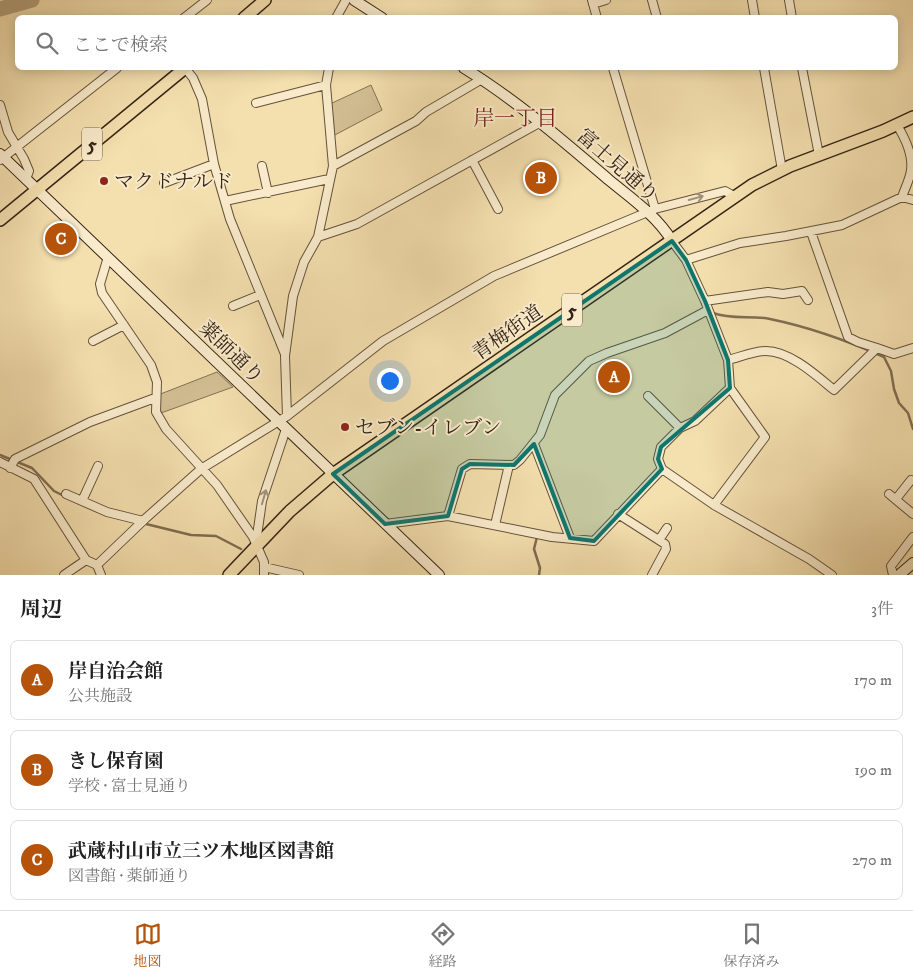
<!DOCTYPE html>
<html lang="ja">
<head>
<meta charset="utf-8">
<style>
	:root { --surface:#fff; --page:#f6f6f6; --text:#222; --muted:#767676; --line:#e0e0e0; --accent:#b45309 }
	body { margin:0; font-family:"IM FELL DW Pica","Noto Serif JP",serif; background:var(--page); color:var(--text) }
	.you { position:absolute; left:389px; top:380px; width:18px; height:18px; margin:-12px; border:4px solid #fff; border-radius:50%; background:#1a73e8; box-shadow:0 0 0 8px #1a73e833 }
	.badge { display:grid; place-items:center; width:32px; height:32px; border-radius:50%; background:var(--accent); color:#fff; font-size:16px; font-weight:700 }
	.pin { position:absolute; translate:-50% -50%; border:2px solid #fff; box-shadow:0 1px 5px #0006 }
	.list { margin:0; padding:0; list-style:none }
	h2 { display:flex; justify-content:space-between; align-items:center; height:65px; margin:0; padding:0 20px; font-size:21px }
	h2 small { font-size:16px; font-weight:400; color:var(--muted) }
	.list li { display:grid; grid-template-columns:32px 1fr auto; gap:15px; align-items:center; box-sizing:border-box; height:80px; margin:0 10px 10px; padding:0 10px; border:1px solid var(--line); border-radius:8px }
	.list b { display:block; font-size:19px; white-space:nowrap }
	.list p { margin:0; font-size:16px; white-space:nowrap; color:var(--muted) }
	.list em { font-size:16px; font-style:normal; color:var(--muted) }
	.icon { flex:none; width:28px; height:28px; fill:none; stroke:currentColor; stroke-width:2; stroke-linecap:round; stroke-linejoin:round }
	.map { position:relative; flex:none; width:913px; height:575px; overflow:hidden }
	.search { position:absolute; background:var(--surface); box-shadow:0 2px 12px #0003; left:15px; right:15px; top:15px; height:55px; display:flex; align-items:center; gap:12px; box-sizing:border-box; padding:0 18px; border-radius:8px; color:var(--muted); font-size:19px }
	.sheet { height:335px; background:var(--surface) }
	nav { display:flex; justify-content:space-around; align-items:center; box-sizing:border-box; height:70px; border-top:1px solid var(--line); background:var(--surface); font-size:14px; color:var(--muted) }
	nav a { display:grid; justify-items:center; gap:2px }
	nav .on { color:var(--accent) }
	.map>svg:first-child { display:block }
	.green { fill:#d3bf94; stroke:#847155 }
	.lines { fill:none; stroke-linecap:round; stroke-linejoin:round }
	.stream { stroke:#806d52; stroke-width:2.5 }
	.river { stroke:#b39f7a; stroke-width:15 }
	.street-casing { stroke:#64523c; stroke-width:10 }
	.secondary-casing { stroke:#342316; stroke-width:12 }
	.primary-casing { stroke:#342316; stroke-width:14 }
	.street { stroke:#f8eaca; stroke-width:8 }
	.secondary { stroke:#f8eaca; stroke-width:10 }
	.primary { stroke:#f4dfae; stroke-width:11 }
	.oneway { stroke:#a09079 }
	.marked { fill:#0f766e; fill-opacity:0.2; stroke:#0f766e; stroke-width:4; stroke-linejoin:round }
	.poi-dot { fill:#8f2418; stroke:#f8eaca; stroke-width:2 }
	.labels { text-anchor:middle; stroke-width:4; stroke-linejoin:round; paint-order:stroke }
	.shield { fill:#f8eaca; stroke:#6f5f4c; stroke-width:1 }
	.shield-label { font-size:19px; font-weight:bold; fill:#342316 }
	.street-label { font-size:20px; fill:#342316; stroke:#f8eaca }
	.poi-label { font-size:20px; fill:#342316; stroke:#f8eaca; text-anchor:start }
	.neighbourhood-label { font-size:21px; fill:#7a1f14; stroke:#f8eaca }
</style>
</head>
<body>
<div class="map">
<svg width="913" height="575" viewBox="0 0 913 575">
	<rect width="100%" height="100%" fill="#f4dfae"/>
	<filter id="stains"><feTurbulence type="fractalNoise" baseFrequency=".004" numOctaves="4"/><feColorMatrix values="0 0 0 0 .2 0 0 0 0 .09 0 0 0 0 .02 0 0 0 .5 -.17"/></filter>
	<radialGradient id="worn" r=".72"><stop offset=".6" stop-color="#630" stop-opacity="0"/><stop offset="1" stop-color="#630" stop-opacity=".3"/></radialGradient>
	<!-- green -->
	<path class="green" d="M371 85 382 110 333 136 330 104Z
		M217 372 233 387 161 413 158 395Z"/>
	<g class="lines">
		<!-- stream -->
		<path class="stream" d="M713 313C732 320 751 315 770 319 809 327 848 341 884 357L891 371 894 389 899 403 908 413 913 429
			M0 455 32 468 54 491 64 496
			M142 523 191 535 216 536 241 549
			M537 537 534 549 540 568 539 575"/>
		<!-- river -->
		<path class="river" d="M0 9 32 0"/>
		<!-- street casing -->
		<g class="street-casing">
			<path id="street" d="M592 0 597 18
				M652 0 657 18
				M752 0 755 18
				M789 0 792 18
				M593 4 606 0
				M184 18 207 0
				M336 18 346 0
				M185 68 193 78 202 99 214 164 230 219 285 354
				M613 68 655 209
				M764 68 782 170
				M802 68 819 155
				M256 103 326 85
				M0 105 8 132 24 159 29 171 26 179
				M897 125C905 138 913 155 911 170 910 179 905 188 902 197
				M0 160 117 68
				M472 160 498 209
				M262 166 268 193
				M333 166 416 121 426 112 482 79
				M164 183 214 164
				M225 201 329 179
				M811 232 848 337 858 342 877 348
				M318 237 357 224 541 122
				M672 241 686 260 705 301 728 360 730 388 765 437 714 505
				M108 257 100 284 102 293 151 365 157 382 156 412 166 429 217 485 253 537 264 562V575
				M686 260 740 243 786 236 842 225 902 197 913 200
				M705 301 768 292 783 294 802 291 808 300
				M233 306 260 295
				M93 341 124 325
				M728 360C740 357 754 351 766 351 790 351 817 376 834 390L877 348 894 354 913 348
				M730 388 695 421 680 428 661 447 658 459 662 469 714 505 809 559 832 575
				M648 396 680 428
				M287 416 285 356 293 296 304 262 318 237 333 166 326 85 329 68
				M534 444 570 538
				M0 462 34 479 86 560 97 565 101 575
				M10 468 15 459 90 422 155 398
				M66 494 107 512 143 521
				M889 494 913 514
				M896 499 911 480
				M82 501 98 466
				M618 514 665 544 666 549 652 575
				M448 516 462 469 470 464 514 465 520 460 540 435 555 395 589 361 607 353 665 333 708 310
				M385 524 448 516 552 537 594 541 662 469
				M495 525 509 465
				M659 540 667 528
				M256 543 262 501 286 429
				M97 565 146 518 201 469 287 416 383 341 494 276 655 209 725 191 734 196
				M264 567 299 575
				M64 575 86 560
				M893 575 891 566 913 537"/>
		</g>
		<!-- secondary casing -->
		<g class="secondary-casing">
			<path id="secondary" d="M354 0 382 18
				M464 68C516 100 562 140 609 180 631 198 657 216 672 241
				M0 154 439 575
				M899 575 913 563"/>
		</g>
		<!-- primary casing -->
		<g class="primary-casing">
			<path id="primary" d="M244 18 265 0
				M0 220 185 68
				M229 575 290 511 333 474 752 185 790 166 883 131 913 117"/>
		</g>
		<!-- street -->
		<use href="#street" class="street"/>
		<!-- secondary -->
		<use href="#secondary" class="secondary"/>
		<!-- primary -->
		<use href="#primary" class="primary"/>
	</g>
	<!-- one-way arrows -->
	<defs><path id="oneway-shaft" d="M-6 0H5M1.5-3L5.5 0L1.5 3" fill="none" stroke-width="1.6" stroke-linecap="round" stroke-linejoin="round" transform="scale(1.25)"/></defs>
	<g class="oneway">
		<use href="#oneway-shaft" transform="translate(696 198) rotate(-15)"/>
		<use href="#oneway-shaft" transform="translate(264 497) rotate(-74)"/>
	</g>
	<!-- marked area -->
	<path class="marked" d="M672 241 686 260 705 301 728 360 730 388 661 447 658 459 662 469 594 541 570 538 534 444 514 465 470 464 462 469 448 516 385 524 333 474Z"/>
	<!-- markers -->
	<g class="poi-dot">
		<circle cx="104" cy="181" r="5"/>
		<circle cx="345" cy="427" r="5"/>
	</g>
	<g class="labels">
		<!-- shield labels -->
		<g class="shield">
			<rect x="82" y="127.5" width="20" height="33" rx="4"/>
			<rect x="562" y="293.5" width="20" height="33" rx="4"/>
		</g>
		<g class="shield-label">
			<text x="92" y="151">5</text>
			<text x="572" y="317">5</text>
		</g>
		<!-- street labels -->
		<g class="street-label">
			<text transform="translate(618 165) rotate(41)" y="7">富士見通り</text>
			<text transform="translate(507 332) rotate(-35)" y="7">青梅街道</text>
			<text transform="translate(232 352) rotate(44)" y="7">薬師通り</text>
		</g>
		<!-- poi labels -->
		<g class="poi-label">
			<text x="114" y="188">マクドナルド</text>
			<text x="355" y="434">セブン-イレブン</text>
		</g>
		<!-- neighbourhood labels -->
		<g class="neighbourhood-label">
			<text x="515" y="125">岸一丁目</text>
		</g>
	</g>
	<rect width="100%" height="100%" filter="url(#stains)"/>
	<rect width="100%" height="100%" fill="url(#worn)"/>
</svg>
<div class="you"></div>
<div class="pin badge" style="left:614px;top:377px">A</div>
<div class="pin badge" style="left:541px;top:178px">B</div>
<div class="pin badge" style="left:61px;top:239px">C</div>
<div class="search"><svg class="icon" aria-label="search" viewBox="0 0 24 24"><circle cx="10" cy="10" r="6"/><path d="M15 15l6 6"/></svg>ここで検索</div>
</div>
<section class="sheet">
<h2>周辺<small>3件</small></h2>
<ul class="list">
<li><span class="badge">A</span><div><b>岸自治会館</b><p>公共施設</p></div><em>170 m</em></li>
<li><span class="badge">B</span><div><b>きし保育園</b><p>学校 · 富士見通り</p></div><em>190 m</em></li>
<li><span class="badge">C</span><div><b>武蔵村山市立三ツ木地区図書館</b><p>図書館 · 薬師通り</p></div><em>270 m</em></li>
</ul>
</section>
<nav>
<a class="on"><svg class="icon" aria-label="map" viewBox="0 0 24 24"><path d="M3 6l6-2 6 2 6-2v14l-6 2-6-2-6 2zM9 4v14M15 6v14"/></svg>地図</a>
<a><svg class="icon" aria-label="directions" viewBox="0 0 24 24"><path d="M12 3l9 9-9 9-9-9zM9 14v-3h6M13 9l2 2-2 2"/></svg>経路</a>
<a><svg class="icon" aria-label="saved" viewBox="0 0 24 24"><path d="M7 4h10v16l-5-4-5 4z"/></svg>保存済み</a>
</nav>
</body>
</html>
